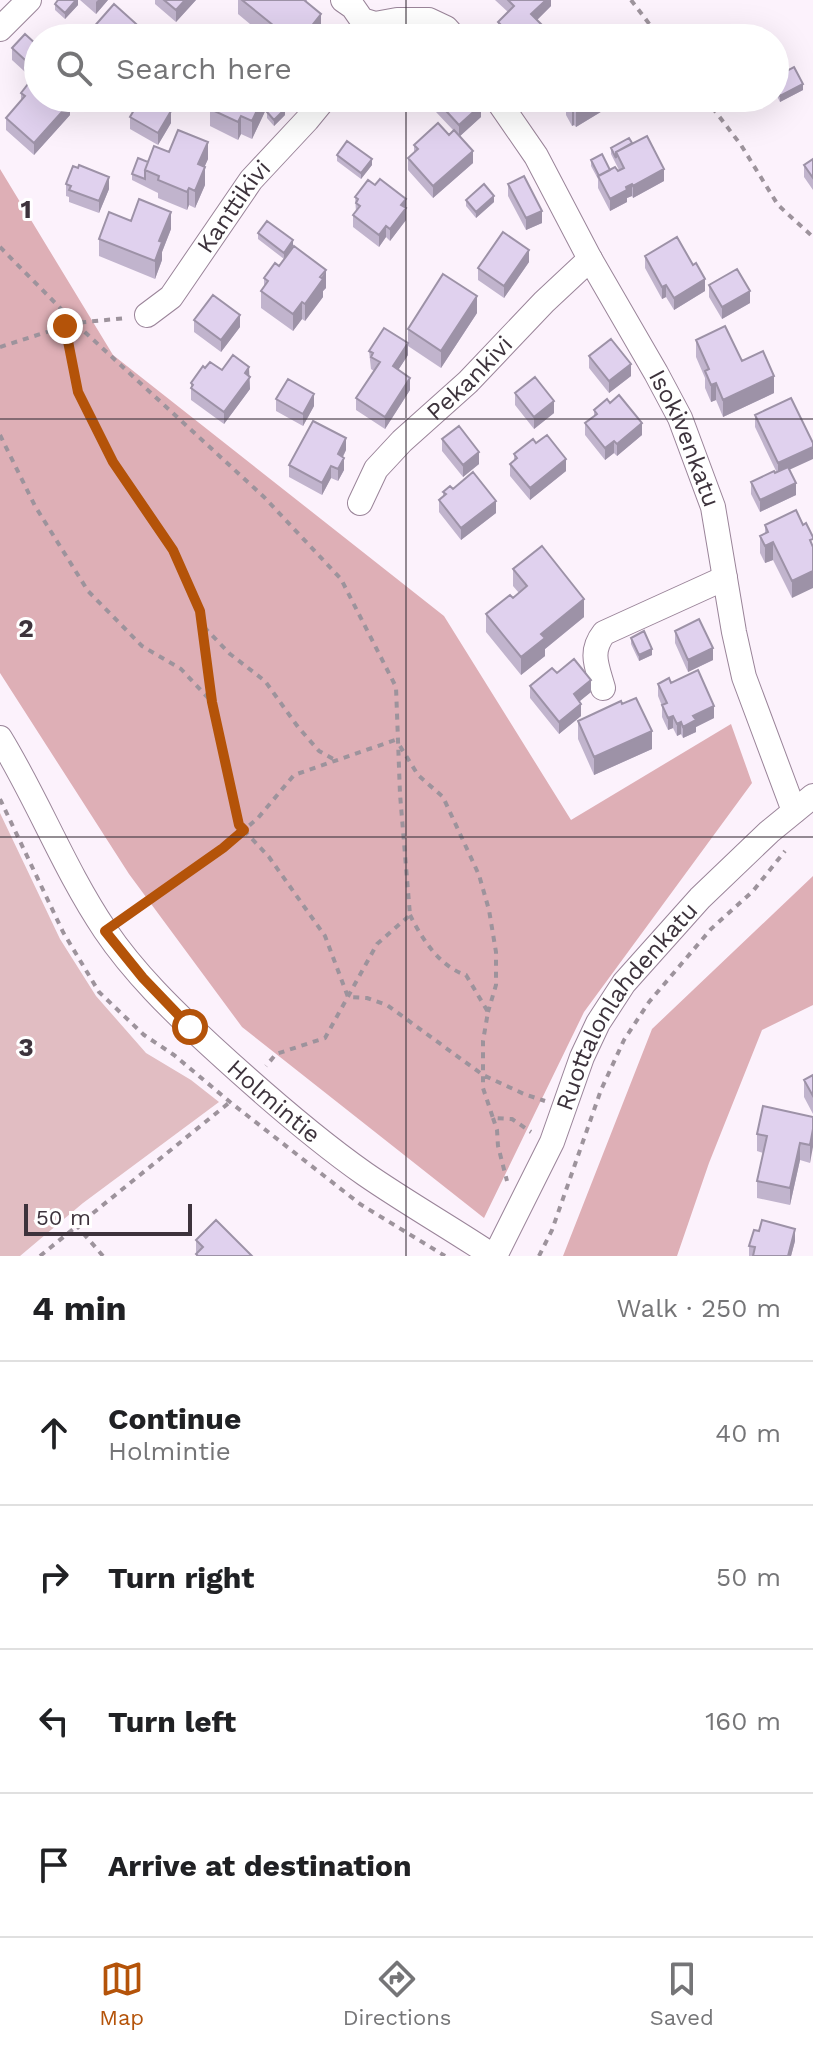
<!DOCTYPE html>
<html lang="en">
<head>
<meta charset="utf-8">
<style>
	:root { --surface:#fff; --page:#f6f6f6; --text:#202124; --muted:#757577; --line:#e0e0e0; --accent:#b45309 }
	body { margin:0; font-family:"Work Sans",sans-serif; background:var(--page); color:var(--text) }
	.scale { position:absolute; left:24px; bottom:20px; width:168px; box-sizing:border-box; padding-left:8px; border:4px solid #3d333c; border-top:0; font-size:22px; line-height:28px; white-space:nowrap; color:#3d333c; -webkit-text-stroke:6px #fff; paint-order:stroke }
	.stop { position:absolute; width:24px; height:24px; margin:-18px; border:6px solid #b45309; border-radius:50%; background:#fff }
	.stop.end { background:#b45309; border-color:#fff; box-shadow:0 2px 8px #0008 }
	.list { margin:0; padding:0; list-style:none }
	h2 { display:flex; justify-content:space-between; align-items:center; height:104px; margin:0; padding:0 32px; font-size:34px }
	h2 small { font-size:26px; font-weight:400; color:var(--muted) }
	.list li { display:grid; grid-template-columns:52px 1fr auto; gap:24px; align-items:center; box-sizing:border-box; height:144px; padding:0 32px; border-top:2px solid var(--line) }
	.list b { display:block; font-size:30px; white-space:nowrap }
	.list p { margin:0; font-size:26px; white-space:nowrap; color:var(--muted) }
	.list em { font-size:26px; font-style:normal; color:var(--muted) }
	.icon { flex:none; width:44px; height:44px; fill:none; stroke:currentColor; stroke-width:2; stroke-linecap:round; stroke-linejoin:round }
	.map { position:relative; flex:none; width:813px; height:1256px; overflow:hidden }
	.search { position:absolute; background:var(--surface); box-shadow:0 8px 32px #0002; left:24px; right:24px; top:24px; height:88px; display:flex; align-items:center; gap:20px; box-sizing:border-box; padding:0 28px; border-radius:44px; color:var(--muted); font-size:30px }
	.sheet { height:680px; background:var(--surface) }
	nav { display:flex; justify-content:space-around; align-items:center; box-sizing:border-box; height:112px; border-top:2px solid var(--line); background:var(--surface); font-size:22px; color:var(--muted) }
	nav a { display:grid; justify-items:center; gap:4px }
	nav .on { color:var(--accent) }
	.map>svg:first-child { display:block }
	.green { fill:#e1bdc2 }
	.forest { fill:#deafb6 }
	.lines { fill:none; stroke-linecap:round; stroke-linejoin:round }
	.minor-casing { stroke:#9a8499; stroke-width:26 }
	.path { stroke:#9d939c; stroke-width:4; stroke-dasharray:6 6; stroke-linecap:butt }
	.minor { stroke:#fff; stroke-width:24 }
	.wall { fill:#c1b4cd }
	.shaded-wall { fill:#9d92a7 }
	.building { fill:#e0d1ee; stroke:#9d92a7; stroke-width:2 }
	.route { stroke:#b45309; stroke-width:10 }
	.grid { fill:none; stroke:#3d333c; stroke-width:2; stroke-opacity:0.55 }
	.labels { text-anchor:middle; stroke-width:6; stroke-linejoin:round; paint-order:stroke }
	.street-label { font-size:24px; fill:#3d333c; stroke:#fff }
	.grid-label { font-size:26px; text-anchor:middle; font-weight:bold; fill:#3d333c; stroke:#fff; stroke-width:6; stroke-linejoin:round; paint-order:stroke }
</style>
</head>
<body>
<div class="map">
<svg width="813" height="1256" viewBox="0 0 813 1256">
	<rect width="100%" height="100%" fill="#fcf2fc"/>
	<!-- green -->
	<path class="green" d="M0 813 60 939 96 996 146 1053 191 1080 219 1102 83 1203 20 1256H0Z"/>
	<!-- forest -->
	<path class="forest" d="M0 169 113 355 444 616 571 820 731 724 752 783 584 1012 484 1218 242 1027 129 874 0 673Z
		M813 876V1005L762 1030 709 1163 677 1256H563L652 1029Z"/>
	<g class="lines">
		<!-- minor casing -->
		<g class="minor-casing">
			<g id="minor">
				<path d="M343 0 353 7 362 20 375 24 397 20H429L446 28 455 38"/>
				<path d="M0 29 29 0"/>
				<path id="s1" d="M496 98 536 156 590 259 656 373 680 418 713 507 734 632 744 677 794 811"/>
				<path id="s2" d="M147 315 171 297 251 180 307 120 325 98"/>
				<path id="s3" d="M360 503 376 469 402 441 468 382 544 302 590 259"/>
				<path d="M603 688C597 666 589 652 604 633L725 578"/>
				<path id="s4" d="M0 738C38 800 64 869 105 930 134 973 173 1011 211 1046 260 1091 311 1136 365 1174 407 1203 451 1228 493 1256"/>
				<path id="s5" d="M495 1256 552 1142 582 1057 598 1023 624 983 700 898 769 832 813 796"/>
			</g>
		</g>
		<!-- path -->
		<path class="path" d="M631 0 660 38
			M705 98 741 145 778 205 813 237
			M0 247 75 323 264 497 341 579 396 687 400 794 410 915 377 944 325 1038 276 1054 266 1066
			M65 326 78 392 113 462 173 550 200 611 212 701
			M0 347 75 323 126 318
			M0 435 35 506 88 591 142 646 181 669 212 702 239 825 269 857 325 936 348 997 367 998 387 1005 483 1075 524 1094 545 1101
			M204 627 230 654 265 681 298 727 319 751 337 761
			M400 746 418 775 443 797 479 875 489 910 496 952V985L488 1012
			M0 799 63 932 99 992 144 1035 174 1055 230 1102 360 1204 445 1256
			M410 915C422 939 440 967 466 975L488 1012 483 1041V1088L493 1118 512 1119 531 1132
			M124 918 223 848 258 818 294 775 398 739
			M493 1118 497 1130 498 1146 507 1181
			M40 1256 77 1226
			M103 1256 77 1226 230 1102
			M539 1256 552 1230 601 1090 624 1040 649 1002 711 929 753 891 785 851"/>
		<!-- minor -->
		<use href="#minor" class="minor"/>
	</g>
	<!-- wall -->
	<path class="wall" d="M78 0V5L65 19 55 10V4Z
		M80 0H108L96 14Z
		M155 0H196L176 22 155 4Z
		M238 0H307V3L321 31 316 38H267L238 14Z
		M495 0H551V6L537 20 541 36 539 38H502L498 34V22L508 12Z
		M38 46V81L36 82 12 60V48Z
		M775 77 803 90 780 102 775 92Z
		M32 88 70 115 34 155 6 130V118L21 101V93Z
		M269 98V103L252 139 241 134 238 140 210 126V109Z
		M561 98H604V110L576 127 574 125 572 126 566 115V107Z
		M436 100 481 117 460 136 473 163 433 198 408 170V158L414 153V145L449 135 453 130 436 112Z
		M267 112 285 115 274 126 267 118Z
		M130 117 171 123 158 145 130 129Z
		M632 143 664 181 633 198 632 196 627 198V202L610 211 598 188V179L591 166V160L610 170 618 171 619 170 611 154V148Z
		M169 152 208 159 204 167 205 185 195 208 189 205 187 210 158 198V193L132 180V174L148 162Z
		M337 155 372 165 361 179 337 161Z
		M813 159V190L804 177V165Z
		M66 184 109 189 99 213 69 202V197L66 196Z
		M508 184 542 223 526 230 508 196Z
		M375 185 406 199V220L390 241 386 237 379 247 353 227V215L356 212 355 197Z
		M466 200 494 202 476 218 466 206Z
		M131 221 171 229 162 252V260L155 279 99 256V239Z
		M258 233 293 246 284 259 258 239Z
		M645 256 705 291 674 310 666 297 662 299 645 268Z
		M529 262 504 298 478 280V268Z
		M279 266 326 288 323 291V297L305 321 302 319 293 331 261 308V291L264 286V278Z
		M709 285 750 303 722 319 709 297Z
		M477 313 441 368 408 346V329Z
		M194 320 240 327 221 352 194 332Z
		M696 340 742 361 774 393 723 417 716 400 711 402 705 388V378L696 357Z
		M369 351 408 355 398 370 410 390 385 429 356 410V398L374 371 371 369Z
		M589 356 631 376 609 393 589 368Z
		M205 368 222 370 249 376 250 389 224 424 191 400V383Z
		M515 393 554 413 534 429 515 405Z
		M276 399 314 406 303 426 276 411Z
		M594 410 642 435 617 456 614 453 605 460 585 435V423L594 416Z
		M755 415 789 470 796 495 760 512 751 494V482L777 473 755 427Z
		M442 439 479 464 463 477 442 451Z
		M536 443 566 471 530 500 510 476V464L514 461V454Z
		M346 450 343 457 344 470 338 481 331 478 322 495 289 477V465Z
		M443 492 496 513 461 540 439 512V500L443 496Z
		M796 510 792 598 773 560 765 563 760 553V536L765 533V525Z
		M513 569 584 617 545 649V656L521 675 486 632V614L519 593 513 586Z
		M675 631 713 660 688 672 675 643Z
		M631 638 652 655 639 661 631 644Z
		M557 673 591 692 579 701 581 716 559 734 530 698V686Z
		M671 683 714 718 696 727V732L683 738 681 734 677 736 673 728 668 730 662 717V706L658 696V684Z
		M578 721 652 749 594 775 578 739Z
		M813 1075V1114L804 1097V1080Z
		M813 1117 810 1163 800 1160 790 1205 757 1198V1181L763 1153 757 1151V1134Z
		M196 1240 252 1256H196L197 1253 196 1252Z
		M795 1241 791 1256H749V1246Z"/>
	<!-- shaded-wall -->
	<path class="shaded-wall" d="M76 0H78V5L65 19V13Z
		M98 0H108L96 14V2Z
		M185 0H196L176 22V10Z
		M546 0H551V6L531 26V14Z
		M321 14V31L316 38H306V33Z
		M541 24V36L539 38H527Z
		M300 28V38H292Z
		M803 84V90L780 102V96Z
		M263 98H269V103L252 139V121Z
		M595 98H604V110L576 127V110Z
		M70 103V115L34 155V143Z
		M481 105V117L459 137V125Z
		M574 107V125L572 126V109Z
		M285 109V115L274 126V120Z
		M171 111V123L158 145V133Z
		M241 116V134L238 140V122Z
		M208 142V159L198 182V164Z
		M473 151V163L433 198V186Z
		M372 159V165L361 179V173Z
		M205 167V185L195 208V191Z
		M664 169V181L633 198V186Z
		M109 177V189L99 213V201Z
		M632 184V196L627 198V202L610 211V199L626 187Z
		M189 188V205L187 210V192Z
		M494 196V202L476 218V212Z
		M406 199V220L390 241V229L401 205Z
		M542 211V223L526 230V218Z
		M171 212V229L162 252V260L155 279V261L159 241Z
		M386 226V237L379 247V235Z
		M293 240V246L284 259V253Z
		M529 250V262L504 298V286Z
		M326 270V288L323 291V297L305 321V304Z
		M705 279V291L674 310V298Z
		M666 285V297L662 299V287Z
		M750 291V303L722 319V307Z
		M477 296V313L441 368V351Z
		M302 302V319L293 331V314Z
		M240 315V327L221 352V340Z
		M408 343V355L393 378V366Z
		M631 364V376L609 393V381Z
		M249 367 250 389 224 424V412Z
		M774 376V393L723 417V400Z
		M410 378V390L385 429V417Z
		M716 383V400L711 402V385Z
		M314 394V406L303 426V414Z
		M554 401V413L534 429V417Z
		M642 423V435L617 456V444Z
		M346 438V450L338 466V454Z
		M614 441V453L605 460V448Z
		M813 447V459L778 475V463Z
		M479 452V464L463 477V465Z
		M344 458V470L338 481V469Z
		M566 459V471L530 500V488Z
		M331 466V478L322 495V483Z
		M796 483V495L760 512V500Z
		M496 501V513L461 540V528Z
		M773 542V560L765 563V546Z
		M813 571V588L792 598V581Z
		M584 599V617L545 649V656L521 675V657L541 634Z
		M713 648V660L688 672V660Z
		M652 649V655L639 661V655Z
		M591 680V692L574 706V694Z
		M581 704V716L559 734V722Z
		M714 706V718L696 727V732L683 738V727L693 716Z
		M673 716V728L668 730V718Z
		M681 722V734L677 736V724Z
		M652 731V749L594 775V757Z
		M813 1129V1147L810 1163V1145Z
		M800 1143V1160L790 1205V1188Z
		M795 1229V1241L791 1256H788Z"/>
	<!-- building -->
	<path class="building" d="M58 0H76L65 13 55 4Z
		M164 0H185L176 10Z
		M242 0H304L321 14 306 33 300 28 292 38H289Z
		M508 0H546L531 14 541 24 527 38H514L498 22 514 6Z
		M114 4 144 31 138 38H84Z
		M25 34 38 46V69L36 70 12 48Z
		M794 67 803 84 780 96 775 86V77Z
		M38 82V98H64L70 103 34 143 6 118 25 96 21 93 28 84 32 88Z
		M141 98H148L171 111 158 133 130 117Z
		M214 98H263L252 121 241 116 238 122 210 109Z
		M438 98H474L481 105 459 125 436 100Z
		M566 98H595L576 110 574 107 572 109Z
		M278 101 285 109 274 120 267 112Z
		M438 123 449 135 454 130 473 151 433 186 408 158 418 149 414 145Z
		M178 130 208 142 198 164 205 167 195 191 189 188 187 192 158 180 159 176 145 170 154 146 169 152Z
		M647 136 664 169 633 186 632 184 626 187 627 190 610 199 598 176 615 167 618 171 624 168 616 152Z
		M629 138 632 143 616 152V158L611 148Z
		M347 141 372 159 361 173 337 155Z
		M602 154 610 170 599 176 591 160Z
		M138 158 148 162 145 170V179L132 174Z
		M813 159V178L804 165Z
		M79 165 109 177 99 201 69 190 71 186 66 184 73 166 78 168Z
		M524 176 542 211 526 218 508 184Z
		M380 179 406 199 401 205 406 208 390 229 386 226 379 235 353 215 360 206 356 203 358 199 355 197 368 180 375 185Z
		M484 184 494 196 476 212 466 200Z
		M139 199 171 212 159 241 162 242 155 261 99 239 109 212 131 221Z
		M267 221 293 240 284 253 258 233Z
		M503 232 529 250 504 286 478 268Z
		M677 237 693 265 696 263 705 279 674 298 666 285 662 287 645 256Z
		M294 246 326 270 320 277 323 279 305 304 302 302 293 314 261 291 268 281 264 278 275 263 279 266Z
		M737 269 750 291 722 307 709 285Z
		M443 274 477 296 441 351 408 329Z
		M213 295 240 315 221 340 194 320Z
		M725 326 742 361 763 351 774 376 723 400 716 383 711 385 705 371 709 369 696 340Z
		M384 328 408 343 393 366 410 378 385 417 356 398 380 362 371 357 373 353 369 351Z
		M611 339 631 364 609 381 589 356Z
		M233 355 249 367 245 373 250 377 224 412 191 388 193 385 191 383 203 366 205 368 210 362 222 370Z
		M535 377 554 401 534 417 515 393Z
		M288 379 314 394 303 414 276 399Z
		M619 395 642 423 617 444 614 441 605 448 585 423 597 414 594 410 607 399 610 403Z
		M791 398 813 443V447L778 463 755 415Z
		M313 421 346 438 338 454 344 458 338 469 331 466 322 483 289 465Z
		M459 426 479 452 463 465 442 439Z
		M547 435 566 459 530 488 510 464 517 458 514 454 533 439 536 443Z
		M788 467 796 483 760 500 751 482 774 471 775 473Z
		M473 472 496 501 461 528 439 500 446 494 443 492 450 486 453 489Z
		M796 510 803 525 806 523 813 537V539L810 540 813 547V571L792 581 773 542 765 546 760 536 768 532 765 525Z
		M542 546 584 599 541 634 545 638 521 657 486 614 510 595 513 598 527 586 513 569Z
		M699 619 713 648 688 660 675 631Z
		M644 631 652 649 639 655 631 638Z
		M574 659 591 680 574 694 581 704 559 722 530 686 552 668 557 673Z
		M698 670 714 706 693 716 696 720 683 727 681 722 677 724 673 716 668 718 662 705 667 703 658 684 669 678 671 683Z
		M636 698 652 731 594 757 578 721 621 701 622 704Z
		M813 1075V1096L804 1080Z
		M763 1106 813 1117V1129L810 1145 800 1143 790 1188 757 1181 767 1136 757 1134Z
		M216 1220 252 1256H198L196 1254 203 1247 196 1240Z
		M762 1220 795 1229 788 1256H753L755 1247 749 1246 754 1230 759 1231Z"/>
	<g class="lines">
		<!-- route -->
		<path class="route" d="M65 326 78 392 113 462 173 550 200 611 212 702 239 825 244 830 223 848 105 931 143 978 190 1027"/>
	</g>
	<!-- grid -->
	<path class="grid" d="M406 0V38M406 98V1256M0 419H813M0 837H813"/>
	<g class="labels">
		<!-- street labels -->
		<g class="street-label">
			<text dy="8" stroke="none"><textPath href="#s2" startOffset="140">Kanttikivi</textPath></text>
			<text dy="8" stroke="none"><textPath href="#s3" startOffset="168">Pekankivi</textPath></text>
			<text dy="8" stroke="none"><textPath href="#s1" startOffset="390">Isokivenkatu</textPath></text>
			<text dy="8" stroke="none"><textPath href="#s5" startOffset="284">Ruottalonlahdenkatu</textPath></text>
			<text dy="8" stroke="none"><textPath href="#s4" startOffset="460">Holmintie</textPath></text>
		</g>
	</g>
	<g class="grid-label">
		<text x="26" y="218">1</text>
		<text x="26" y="637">2</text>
		<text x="26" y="1056">3</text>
	</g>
</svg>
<div class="scale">50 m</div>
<div class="stop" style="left:190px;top:1027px"></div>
<div class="stop end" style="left:65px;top:326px"></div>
<div class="search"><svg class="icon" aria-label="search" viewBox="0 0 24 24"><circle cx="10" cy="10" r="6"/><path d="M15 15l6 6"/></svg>Search here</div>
</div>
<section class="sheet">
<h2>4 min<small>Walk · 250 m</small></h2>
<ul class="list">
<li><svg class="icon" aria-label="ahead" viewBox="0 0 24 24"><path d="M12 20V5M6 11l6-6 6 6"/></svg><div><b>Continue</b><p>Holmintie</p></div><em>40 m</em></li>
<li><svg class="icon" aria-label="right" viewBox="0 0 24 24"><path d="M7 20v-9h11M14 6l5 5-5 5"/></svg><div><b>Turn right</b></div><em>50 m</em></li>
<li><svg class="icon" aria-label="left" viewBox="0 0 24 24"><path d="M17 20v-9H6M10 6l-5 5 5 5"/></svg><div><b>Turn left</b></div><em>160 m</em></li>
<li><svg class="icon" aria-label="arrive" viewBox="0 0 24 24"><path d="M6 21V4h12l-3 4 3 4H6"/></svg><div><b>Arrive at destination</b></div></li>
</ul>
</section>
<nav>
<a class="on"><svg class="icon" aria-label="map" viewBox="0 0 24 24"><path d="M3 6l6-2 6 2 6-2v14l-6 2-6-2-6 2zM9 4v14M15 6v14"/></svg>Map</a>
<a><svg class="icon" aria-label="directions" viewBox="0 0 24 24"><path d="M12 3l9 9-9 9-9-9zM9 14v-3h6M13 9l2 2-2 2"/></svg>Directions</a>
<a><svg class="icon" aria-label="saved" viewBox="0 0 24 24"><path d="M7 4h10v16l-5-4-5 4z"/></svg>Saved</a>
</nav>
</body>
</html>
